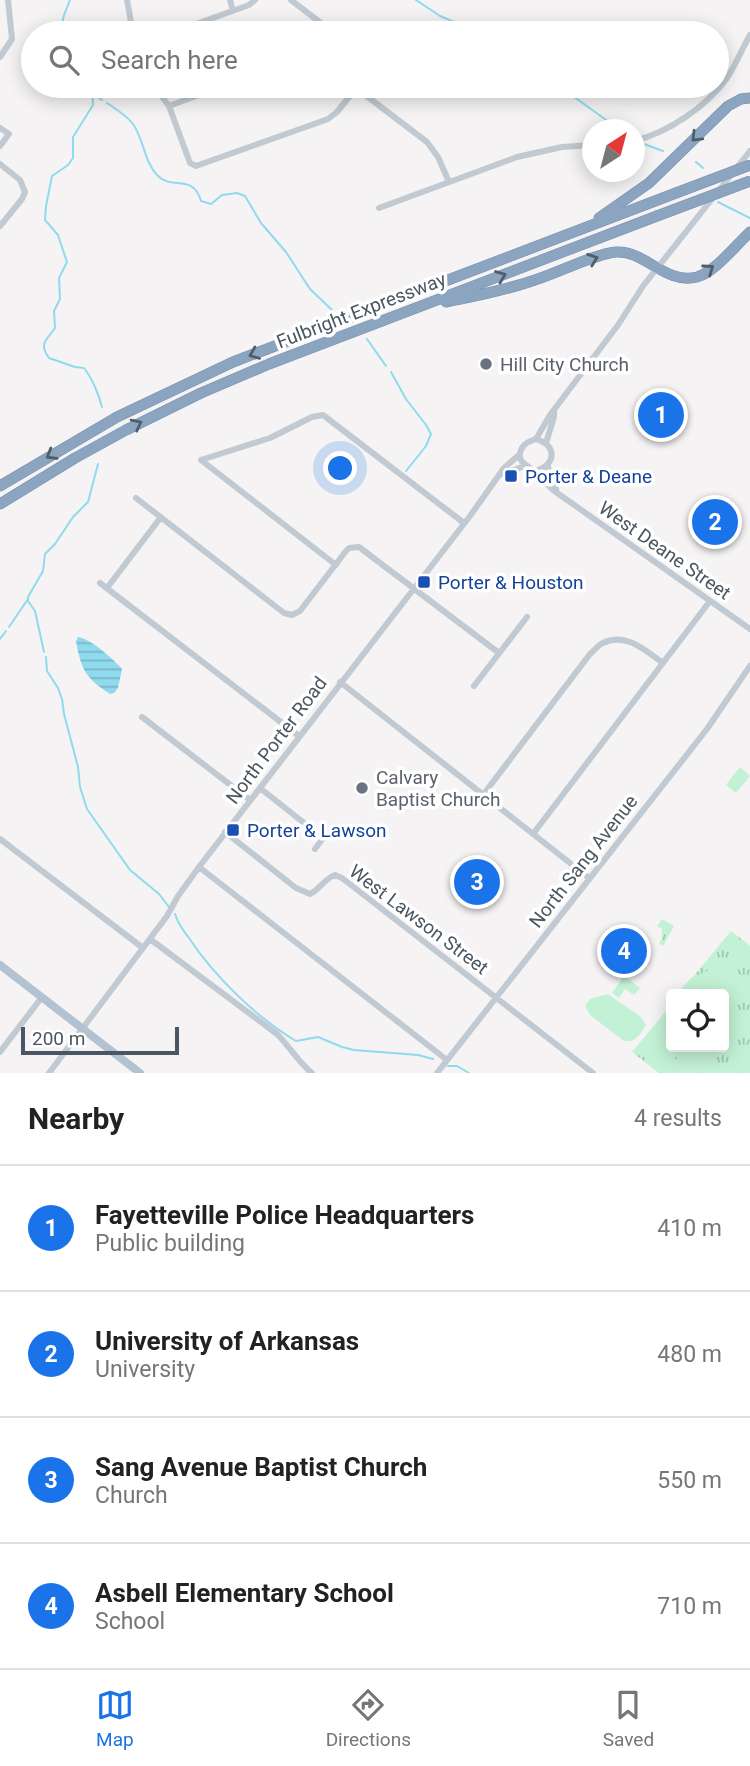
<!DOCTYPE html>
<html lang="en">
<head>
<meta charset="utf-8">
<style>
	:root { --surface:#fff; --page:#f6f6f6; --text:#222; --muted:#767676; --line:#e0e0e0; --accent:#1a73e8 }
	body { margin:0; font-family:Roboto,sans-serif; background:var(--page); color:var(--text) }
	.controls { position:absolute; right:21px; bottom:21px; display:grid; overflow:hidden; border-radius:7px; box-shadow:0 4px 18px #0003 }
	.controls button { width:63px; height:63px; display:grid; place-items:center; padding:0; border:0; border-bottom:2px solid var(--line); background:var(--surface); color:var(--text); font:35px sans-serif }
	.compass { position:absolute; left:582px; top:119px; width:63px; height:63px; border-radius:50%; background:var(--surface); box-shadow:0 4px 18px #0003; rotate:36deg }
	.scale { position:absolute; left:21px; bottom:18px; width:158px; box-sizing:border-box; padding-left:7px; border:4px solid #4a5661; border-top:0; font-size:19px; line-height:24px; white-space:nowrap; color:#4a5661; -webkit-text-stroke:5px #fff; paint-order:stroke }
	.you { position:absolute; left:341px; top:469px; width:24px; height:24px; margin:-18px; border:5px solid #fff; border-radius:50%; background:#1a73e8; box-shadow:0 0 0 10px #1a73e833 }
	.badge { display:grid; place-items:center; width:46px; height:46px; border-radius:50%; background:var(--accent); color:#fff; font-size:23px; font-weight:700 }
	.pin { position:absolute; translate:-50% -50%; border:4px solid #fff; box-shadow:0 2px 7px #0006 }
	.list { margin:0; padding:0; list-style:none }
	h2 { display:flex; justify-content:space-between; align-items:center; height:91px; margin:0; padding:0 28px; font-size:30px }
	h2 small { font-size:23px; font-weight:400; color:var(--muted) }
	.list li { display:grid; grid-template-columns:46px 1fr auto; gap:21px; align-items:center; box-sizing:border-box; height:126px; padding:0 28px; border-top:2px solid var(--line) }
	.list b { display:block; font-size:26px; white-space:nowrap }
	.list p { margin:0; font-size:23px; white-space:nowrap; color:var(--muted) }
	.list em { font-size:23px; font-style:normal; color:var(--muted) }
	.icon { flex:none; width:38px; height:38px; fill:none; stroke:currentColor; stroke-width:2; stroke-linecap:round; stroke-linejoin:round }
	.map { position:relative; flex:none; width:750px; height:1073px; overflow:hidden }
	.search { position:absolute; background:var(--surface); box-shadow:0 4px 18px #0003; left:21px; right:21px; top:21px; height:77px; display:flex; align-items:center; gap:18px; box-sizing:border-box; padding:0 24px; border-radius:38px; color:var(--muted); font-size:26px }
	.sheet { height:595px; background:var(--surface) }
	nav { display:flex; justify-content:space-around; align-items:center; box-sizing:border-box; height:98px; border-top:2px solid var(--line); background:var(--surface); font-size:19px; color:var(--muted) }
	nav a { display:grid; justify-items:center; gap:4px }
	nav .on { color:var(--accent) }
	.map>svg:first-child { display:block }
	.park { fill:url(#park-tufts) }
	.pitch { fill:#c3f1d5 }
	.water { fill:url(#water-rules) }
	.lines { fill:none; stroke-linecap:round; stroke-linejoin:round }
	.stream { stroke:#90daee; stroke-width:2 }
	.highway-casing { stroke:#7690ad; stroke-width:11 }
	.minor { stroke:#c1cad2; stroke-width:6 }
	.major { stroke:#b3c2d1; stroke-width:8 }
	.highway { stroke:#8ba5c1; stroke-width:10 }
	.highway-bridge-casing { stroke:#7690ad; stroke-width:11; stroke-linecap:butt }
	.highway-bridge { stroke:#8ba5c1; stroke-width:10 }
	.oneway { stroke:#505e6b }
	.worship-dot { fill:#6b7280; stroke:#fff; stroke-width:2.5 }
	.transit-dot { fill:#1a4fb4; stroke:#fff; stroke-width:2.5 }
	.labels { text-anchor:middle; stroke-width:7; stroke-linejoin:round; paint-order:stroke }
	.street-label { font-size:19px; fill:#4a5661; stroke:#fff }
	.worship-label { font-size:19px; fill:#5b616d; stroke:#fff; text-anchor:start }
	.transit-label { font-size:19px; fill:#164399; stroke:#fff; text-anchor:start }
</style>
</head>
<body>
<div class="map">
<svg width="750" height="1073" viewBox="0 0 750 1073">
	<defs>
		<pattern id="park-tufts" width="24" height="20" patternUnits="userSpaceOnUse" patternTransform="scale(1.75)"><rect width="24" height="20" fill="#c3f1d5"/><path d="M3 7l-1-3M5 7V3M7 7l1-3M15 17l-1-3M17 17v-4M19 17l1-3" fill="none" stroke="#a0c6b0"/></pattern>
		<pattern id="water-rules" width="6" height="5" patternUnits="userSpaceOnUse" patternTransform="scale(1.75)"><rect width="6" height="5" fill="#90daee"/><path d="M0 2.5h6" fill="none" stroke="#78b4c4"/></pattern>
	</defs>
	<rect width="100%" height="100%" fill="#f5f3f3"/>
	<!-- park -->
	<path class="park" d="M662 919 674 926 663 946 659 943 662 939V929L657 926Z
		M731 931 750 946V1073H659L632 1052 671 1005V1047H724V994L687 984Z"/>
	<!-- pitch -->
	<path class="pitch" d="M740 767 750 776 736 793 726 785Z
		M725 967 750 980 726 1022H724V994H677L690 979 707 971Z
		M624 976 640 988 634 995 625 989 619 998 612 993Z
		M608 994 641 1017 646 1025C641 1034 635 1043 624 1041L590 1015 585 1006 590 999Z
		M657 1023 668 1032 667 1035 670 1032 671 1033V1047H676L663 1062 641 1043Z
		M686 1047 697 1054 681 1073H676L669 1067Z
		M705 1047H722L710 1062 699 1054Z
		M698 1055 708 1063 700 1073H683Z"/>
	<!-- water -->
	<path class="water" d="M78 637C91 639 113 659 122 669L118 688 114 693 110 694C85 678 81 669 76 641Z"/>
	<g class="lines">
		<!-- stream -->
		<path class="stream" d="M416 0 440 16 480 33
			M60 33 64 15 70 0
			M92 86 93 105 73 137V158L68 165 52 176 46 206 45 220 58 235 67 262 59 278 60 299 54 311 55 328C47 340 38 343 49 358L75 367 84 368C92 378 99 395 102 407
			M559 86 620 130
			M94 95 102 100
			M107 103C116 109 127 116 133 124 144 140 144 161 157 175 172 191 193 173 201 201L211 204 222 195 237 193 245 196 261 223 286 252 310 289 332 310
			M644 144 663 151
			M696 162 703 168
			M718 202 750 218
			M367 339 386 366
			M391 372 406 399 426 425 431 434 426 446 406 471
			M9 627 28 599
			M0 639 6 631
			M44 652 35 611 28 601V597L43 571 45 554 55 544 73 517 88 502 98 464
			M46 657 47 671 58 688 62 699 64 714 78 767 80 787 87 809 130 870 159 894 169 907
			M175 914C178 924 183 930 189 938 214 976 257 1018 296 1041L318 1037 342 1047 354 1050 418 1055 433 1059
			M448 1066H457L469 1073"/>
		<!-- highway casing -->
		<g class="highway-casing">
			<path id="highway" d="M599 218 649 183 728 106 741 99 750 98
				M446 302C476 296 506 290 535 280 558 273 594 254 616 252 645 250 665 285 697 277 715 272 736 245 750 232
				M0 486 117 417 233 362 676 193
				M0 504 75 458 126 430 201 393 269 364 657 216"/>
		</g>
		<!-- minor -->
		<path class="minor" d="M127 0 133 33
			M230 0 233 11
			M291 0 334 33
			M171 33 249 5 255 0
			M314 33 321 23
			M0 57 12 39 8 0
			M154 86 169 106 190 163 196 166 328 119 337 112 358 86
			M356 88 427 142 438 157 449 182
			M169 106 223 86
			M0 128 9 134 0 146
			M634 141C669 132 706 107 727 78 736 64 742 49 750 35
			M0 164 20 180 25 192 22 199 0 226
			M379 208 517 157 562 147 592 145
			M536 439 550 415 618 325 643 286 750 151
			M546 443 554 417V411
			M201 460 270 438 312 417 323 415 464 523
			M201 460 336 565
			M548 465 549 476 556 489
			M535 471C556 466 558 445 536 439 530 441 526 442 522 448 514 462 529 466 537 473 542 478 547 484 553 490L750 629
			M502 474 525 466
			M136 498 284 613 292 615 300 611 346 551 349 548 359 547 499 653
			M100 583 299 736
			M107 588 161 517
			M340 682 589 878
			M474 686 527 617
			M142 717 250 800
			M260 788 323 838 315 849
			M483 795 590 654C594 651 598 645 603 643 626 632 645 650 663 663
			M225 832 296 888 310 894C320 889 324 879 335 875L342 878 593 1073
			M533 834 710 601
			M0 839 143 948
			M199 867 447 1060
			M150 939 277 1034C290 1047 298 1062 312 1073
			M0 1052 42 997
			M49 1073 167 916 178 896 199 867 470 516 504 468 519 455
			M437 1073 707 729 750 666"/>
		<!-- major -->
		<path class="major" d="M0 965 140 1073"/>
		<!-- highway -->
		<use href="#highway" class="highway"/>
		<!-- highway-bridge casing -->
		<g class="highway-bridge-casing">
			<path id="highway-bridge" d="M676 193 750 165
				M657 216 750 181"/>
		</g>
		<!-- highway-bridge -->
		<use href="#highway-bridge" class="highway-bridge"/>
	</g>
	<!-- one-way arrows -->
	<defs><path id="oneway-chevron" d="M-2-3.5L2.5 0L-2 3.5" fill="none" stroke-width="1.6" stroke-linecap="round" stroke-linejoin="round" transform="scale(1.75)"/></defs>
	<g class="oneway">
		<use href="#oneway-chevron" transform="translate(696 137) rotate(135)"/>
		<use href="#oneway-chevron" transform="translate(593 259) rotate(-20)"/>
		<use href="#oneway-chevron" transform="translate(709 269) rotate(-35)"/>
		<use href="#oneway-chevron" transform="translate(501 276) rotate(-21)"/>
		<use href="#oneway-chevron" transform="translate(254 354) rotate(158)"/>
		<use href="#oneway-chevron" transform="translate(137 424) rotate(-27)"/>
		<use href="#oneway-chevron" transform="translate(51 455) rotate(149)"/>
	</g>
	<!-- markers -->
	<g class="worship-dot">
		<circle cx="486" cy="364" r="7"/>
		<circle cx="362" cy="788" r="7"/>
	</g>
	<g class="transit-dot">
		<rect x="504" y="469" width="14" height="14" rx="3.5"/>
		<rect x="417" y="575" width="14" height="14" rx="3.5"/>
		<rect x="226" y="823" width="14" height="14" rx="3.5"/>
	</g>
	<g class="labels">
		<!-- street labels -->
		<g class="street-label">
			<text transform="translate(361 310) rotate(-21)" y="7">Fulbright Expressway</text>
			<text transform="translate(665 550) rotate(35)" y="7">West Deane Street</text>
			<text transform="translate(276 740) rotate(-53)" y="7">North Porter Road</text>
			<text transform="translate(583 861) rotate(-52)" y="7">North Sang Avenue</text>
			<text transform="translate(419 919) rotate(37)" y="7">West Lawson Street</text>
		</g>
		<!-- worship labels -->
		<g class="worship-label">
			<text x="500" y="371">Hill City Church</text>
			<text x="376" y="784">Calvary<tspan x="376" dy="22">Baptist Church</tspan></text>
		</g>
		<!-- transit labels -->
		<g class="transit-label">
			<text x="525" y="483">Porter &amp; Deane</text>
			<text x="438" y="589">Porter &amp; Houston</text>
			<text x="247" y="837">Porter &amp; Lawson</text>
		</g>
	</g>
</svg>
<div class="controls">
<button><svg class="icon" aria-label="locate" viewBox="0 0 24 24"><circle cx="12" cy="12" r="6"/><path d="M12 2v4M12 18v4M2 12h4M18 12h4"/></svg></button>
</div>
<svg class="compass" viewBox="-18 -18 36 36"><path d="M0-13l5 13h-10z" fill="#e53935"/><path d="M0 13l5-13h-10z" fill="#767676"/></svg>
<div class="scale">200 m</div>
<div class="you"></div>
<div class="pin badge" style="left:661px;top:415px">1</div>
<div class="pin badge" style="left:715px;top:522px">2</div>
<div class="pin badge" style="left:477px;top:882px">3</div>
<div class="pin badge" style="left:624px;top:951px">4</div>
<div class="search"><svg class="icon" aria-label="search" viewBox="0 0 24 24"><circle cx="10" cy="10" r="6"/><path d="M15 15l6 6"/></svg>Search here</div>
</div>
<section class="sheet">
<h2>Nearby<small>4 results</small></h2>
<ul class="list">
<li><span class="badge">1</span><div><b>Fayetteville Police Headquarters</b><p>Public building</p></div><em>410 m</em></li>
<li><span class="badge">2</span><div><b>University of Arkansas</b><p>University</p></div><em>480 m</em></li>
<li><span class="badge">3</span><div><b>Sang Avenue Baptist Church</b><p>Church</p></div><em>550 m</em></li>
<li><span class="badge">4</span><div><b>Asbell Elementary School</b><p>School</p></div><em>710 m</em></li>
</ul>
</section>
<nav>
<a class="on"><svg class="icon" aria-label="map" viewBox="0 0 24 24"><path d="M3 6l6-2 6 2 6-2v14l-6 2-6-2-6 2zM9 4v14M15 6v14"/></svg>Map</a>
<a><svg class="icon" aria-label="directions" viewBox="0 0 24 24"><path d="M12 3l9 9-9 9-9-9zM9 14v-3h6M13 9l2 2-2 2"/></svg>Directions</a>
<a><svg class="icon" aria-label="saved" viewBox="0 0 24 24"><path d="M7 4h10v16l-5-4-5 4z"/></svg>Saved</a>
</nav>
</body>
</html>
